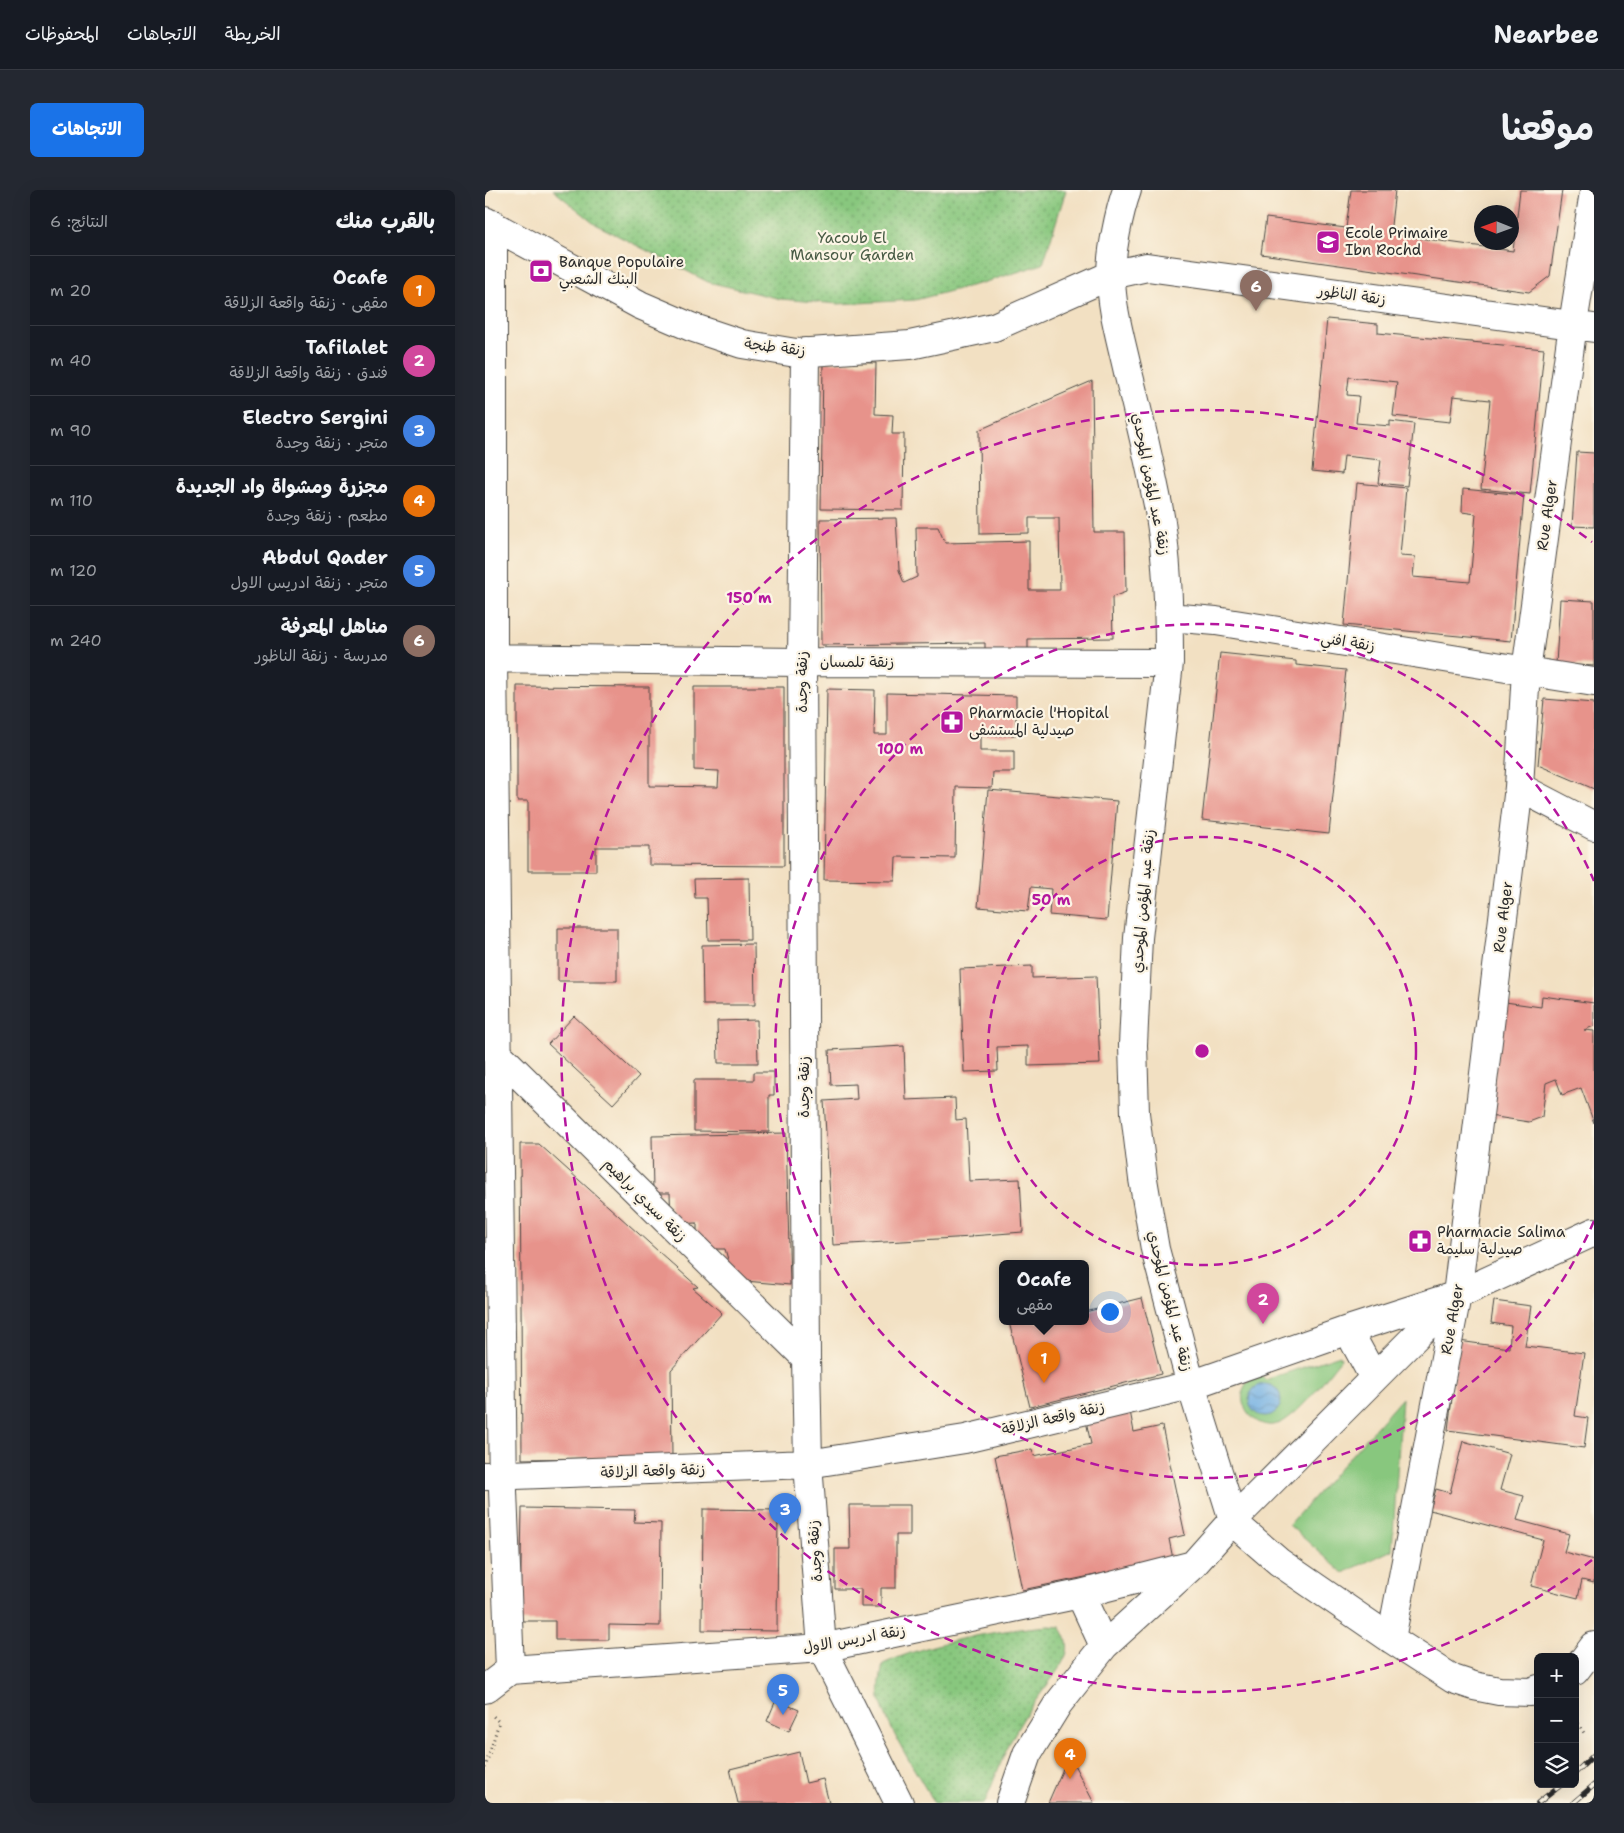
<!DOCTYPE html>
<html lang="ar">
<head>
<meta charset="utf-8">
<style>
	:root { --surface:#171b24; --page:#242831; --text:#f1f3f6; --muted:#9ea1a6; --line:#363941; --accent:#1a73e8 }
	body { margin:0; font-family:"Shantell Sans","Playpen Sans Arabic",sans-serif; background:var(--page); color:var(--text); direction:rtl }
	.controls { position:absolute; right:15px; bottom:15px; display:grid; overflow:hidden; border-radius:8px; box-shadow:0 5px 20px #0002 }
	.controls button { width:45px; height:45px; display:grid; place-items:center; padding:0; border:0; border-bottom:1px solid var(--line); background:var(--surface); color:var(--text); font:25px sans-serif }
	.compass { position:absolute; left:989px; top:15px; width:45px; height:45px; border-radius:50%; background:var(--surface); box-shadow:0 5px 20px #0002; rotate:271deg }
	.you { position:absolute; left:624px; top:1121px; width:18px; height:18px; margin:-12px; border:4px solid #fff; border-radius:50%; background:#1a73e8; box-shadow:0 0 0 8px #1a73e833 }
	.badge { display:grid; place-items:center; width:32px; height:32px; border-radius:50%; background:var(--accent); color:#fff; font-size:16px; font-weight:700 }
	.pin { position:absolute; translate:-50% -41px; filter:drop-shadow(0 1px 2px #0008) }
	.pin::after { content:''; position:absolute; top:26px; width:18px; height:15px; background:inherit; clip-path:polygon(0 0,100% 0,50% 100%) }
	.popup { position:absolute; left:514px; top:1070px; width:90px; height:65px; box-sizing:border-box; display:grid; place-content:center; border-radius:8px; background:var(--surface); filter:drop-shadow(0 1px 4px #0005); font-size:16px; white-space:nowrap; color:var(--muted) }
	.popup b { font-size:19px; color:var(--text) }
	.popup::after { content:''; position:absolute; left:50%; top:100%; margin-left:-10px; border:10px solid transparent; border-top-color:var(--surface) }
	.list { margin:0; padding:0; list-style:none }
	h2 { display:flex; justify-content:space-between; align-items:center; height:65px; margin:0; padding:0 20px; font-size:21px }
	h2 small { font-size:16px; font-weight:400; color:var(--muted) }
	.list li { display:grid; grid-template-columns:32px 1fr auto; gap:15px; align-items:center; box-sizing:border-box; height:70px; padding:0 20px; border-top:1px solid var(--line) }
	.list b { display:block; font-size:19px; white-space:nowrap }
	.list p { margin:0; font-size:16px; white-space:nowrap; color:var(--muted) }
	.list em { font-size:16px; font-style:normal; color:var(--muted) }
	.icon { flex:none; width:28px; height:28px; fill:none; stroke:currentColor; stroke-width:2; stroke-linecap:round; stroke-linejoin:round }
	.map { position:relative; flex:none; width:1109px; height:1613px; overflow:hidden; direction:ltr; border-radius:8px }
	header { display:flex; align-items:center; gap:30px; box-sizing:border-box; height:70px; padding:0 25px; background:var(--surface); border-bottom:1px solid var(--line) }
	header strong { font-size:24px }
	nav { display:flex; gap:28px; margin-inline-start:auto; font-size:18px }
	.intro { display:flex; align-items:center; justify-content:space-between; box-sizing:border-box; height:120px; padding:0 30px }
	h1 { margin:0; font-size:35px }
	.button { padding:12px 22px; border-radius:8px; background:var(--accent); color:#fff; font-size:18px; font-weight:700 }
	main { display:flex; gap:30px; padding:0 30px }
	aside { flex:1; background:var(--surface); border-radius:8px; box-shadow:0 5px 20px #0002 }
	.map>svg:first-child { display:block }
	.green { fill:#88c77e; stroke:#5a7954 }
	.park { fill:url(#park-dots); stroke:#5a7954 }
	.water { fill:url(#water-waves); stroke:#4e6e88 }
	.building { fill:#e7938b }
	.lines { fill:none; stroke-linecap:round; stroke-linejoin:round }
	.street-casing { stroke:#494642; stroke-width:30 }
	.path { stroke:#494642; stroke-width:3; stroke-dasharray:1 4; stroke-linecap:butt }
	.street { stroke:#fff; stroke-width:28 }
	.rail-casing { stroke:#2b2b2b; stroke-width:5.5 }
	.rail { stroke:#fcf5e5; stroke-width:4; stroke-dasharray:11; stroke-linecap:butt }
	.ring { fill:none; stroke:#b5179e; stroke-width:2.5; stroke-dasharray:9 6 }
	.labels { text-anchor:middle; stroke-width:4.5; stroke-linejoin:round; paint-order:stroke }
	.poi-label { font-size:15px; fill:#2b2b2b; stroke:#fcf5e5; text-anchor:start }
	.park-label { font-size:15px; fill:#475a44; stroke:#fcf5e5 }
	.street-label { font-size:15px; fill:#2b2b2b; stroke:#fcf5e5 }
	.centre { fill:#b5179e; stroke:#fcf5e5; stroke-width:2.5 }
	.ring-label { font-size:15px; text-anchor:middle; font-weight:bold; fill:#b5179e; stroke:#fcf5e5; stroke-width:4.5; stroke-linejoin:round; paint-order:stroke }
</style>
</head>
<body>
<header>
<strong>Nearbee</strong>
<nav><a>الخريطة</a><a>الاتجاهات</a><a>المحفوظات</a></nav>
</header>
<div class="intro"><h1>موقعنا</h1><a class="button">الاتجاهات</a></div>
<main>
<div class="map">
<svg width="1109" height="1613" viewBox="0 0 1109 1613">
	<defs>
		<pattern id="park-dots" width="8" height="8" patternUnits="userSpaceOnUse" patternTransform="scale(1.25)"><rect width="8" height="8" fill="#88c77e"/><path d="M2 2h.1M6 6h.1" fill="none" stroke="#6fa267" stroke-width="1.8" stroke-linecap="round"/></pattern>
		<pattern id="water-waves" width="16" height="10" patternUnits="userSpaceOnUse" patternTransform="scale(1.25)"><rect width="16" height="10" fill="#72b0e4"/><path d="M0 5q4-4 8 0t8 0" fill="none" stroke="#5e8fb9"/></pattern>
	</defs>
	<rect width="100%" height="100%" fill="#fcf5e5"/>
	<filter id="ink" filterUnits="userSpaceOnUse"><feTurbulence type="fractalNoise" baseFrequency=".02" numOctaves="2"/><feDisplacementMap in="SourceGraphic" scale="10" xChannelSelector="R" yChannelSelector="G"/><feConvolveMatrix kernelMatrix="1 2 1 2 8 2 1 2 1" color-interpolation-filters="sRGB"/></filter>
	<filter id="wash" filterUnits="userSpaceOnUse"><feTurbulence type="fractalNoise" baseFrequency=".0096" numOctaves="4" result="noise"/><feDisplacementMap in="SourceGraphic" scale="20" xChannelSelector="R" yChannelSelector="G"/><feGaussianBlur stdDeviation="1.12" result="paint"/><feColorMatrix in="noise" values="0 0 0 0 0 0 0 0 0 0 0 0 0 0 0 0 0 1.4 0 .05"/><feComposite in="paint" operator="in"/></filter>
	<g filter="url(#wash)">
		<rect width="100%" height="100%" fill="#f2e0c2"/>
		<!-- green -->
		<path class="green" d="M855 1165 856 1169C840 1188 822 1215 802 1229 771 1253 736 1200 774 1184L780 1190Z
			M917 1208 907 1360 858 1383 804 1335Z"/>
		<!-- park -->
		<path class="park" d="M68 0H581L558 74 497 93 430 110 353 114 296 109 223 92 112 35Z
			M564 1436 575 1437C580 1444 584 1452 582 1462 579 1477 549 1510 540 1526 523 1552 511 1584 500 1613H449C433 1584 403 1540 395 1509 393 1497 396 1485 398 1474 445 1452 513 1440 564 1436Z"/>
		<!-- water -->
		<path class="water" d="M764 1210a16 16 0 1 1 32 0a16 16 0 1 1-32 0Z"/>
		<g id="blocks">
			<!-- building -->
			<path class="building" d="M866 0H910L905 44 1028 61 1035 0H1077L1065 86 1044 102 776 64 781 28 861 38Z
				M842 129 893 134V143L1059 159 1045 304 996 299 1005 210 968 206 965 232 908 226 912 192 864 187 862 205 874 206 871 233 905 236V231L929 234 922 296 893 293 896 270 859 266 857 284 827 281Z
				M338 172 391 173 390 224 408 225 407 244H419L418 320 336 319Z
				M607 191 609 342H640L641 402 627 407 628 448 543 449V466H500V453L336 455 335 329 411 328 414 380 419 393 432 387 431 337H453L460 353 544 351V400H575L574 328H544V343L495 344 494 240Z
				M1092 262 1109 263V337L1087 336Z
				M872 293 921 298 915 366 930 367 928 387 985 392 991 324 977 322 978 299 1039 305 1026 451 859 435Z
				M1075 409 1109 411V476L1071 474Z
				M735 463 811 471V475L861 480 844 644 717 630Z
				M32 496 164 497V596L233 597 234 581 209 580V497H299V676L164 675V657H111V681H43V611H32Z
				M342 499 390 500 389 545H402V503L531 506V545H495V561H529V582H508L507 598 471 597 470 668 411 667 410 691 339 690Z
				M1059 509 1109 513V599L1053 575Z
				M503 600 632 611 622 730 564 725 566 699 546 697 543 721 493 717Z
				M264 688 265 750H223L222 708H210L209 689Z
				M73 738H132V791H73Z
				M269 754 270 815H218L217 755Z
				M547 776V788L611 786 615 874 543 876V856L512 857 513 881 479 882 475 779Z
				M1057 806 1109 813V836L1099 840 1109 841V933L1096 898 1077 905 1071 889 1061 893 1057 927 1044 932 1004 926 1020 812 1056 817Z
				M89 826 154 886 128 914 63 854Z
				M272 830 273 873H233L232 831Z
				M419 856 421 910 470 908 471 930 481 929 484 991 535 989 538 1042 486 1046 487 1047 348 1055 339 911 372 909 371 894 346 895 344 860Z
				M269 882H289V905H284V942L209 941V890H269Z
				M301 943 305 1095 249 1090 240 1059H212V1033L186 1034 185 1003H168L167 946Z
				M35 954H54L213 1097 208 1098 237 1123 186 1180 187 1267 37 1269Z
				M657 1108 676 1184 545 1217 524 1132H600V1122Z
				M1009 1111 1046 1116 1040 1156 1099 1163 1090 1226 1103 1228 1099 1258 963 1240 974 1151 1024 1158 1026 1136 1006 1133Z
				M645 1221 649 1242 677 1236 700 1345 684 1349 688 1369 537 1400 510 1266 547 1259 549 1266 606 1254 601 1231Z
				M978 1251 1025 1264 1015 1300 1039 1306 1032 1330 1084 1344 1079 1362 1109 1370V1393L1097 1390 1093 1408 1046 1396 1058 1350 945 1320 951 1299 965 1303Z
				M364 1315H425V1345H411V1398H396V1417H376V1399H350V1359H365Z
				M37 1318 150 1320 149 1332 176 1333 175 1436 124 1435V1450H70V1431H35Z
				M218 1319 293 1320 292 1441 217 1440Z
				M291 1510 314 1520 304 1541 282 1531Z
				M314 1562 321 1593 338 1589 344 1613H253L245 1579Z
				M584 1565 609 1613H563Z"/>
		</g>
	</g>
	<g filter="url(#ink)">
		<use href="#blocks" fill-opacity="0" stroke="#494642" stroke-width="1"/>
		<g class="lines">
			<!-- street casing -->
			<g class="street-casing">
				<path id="street" d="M642 0C634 22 626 62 626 85 626 118 636 150 643 182 654 226 664 270 673 315 683 367 684 421 684 473L653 748 648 855 650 923 658 989 670 1059 706 1195 749 1333 794 1372 906 1449 968 1489 989 1496 1014 1501 1045 1502 1053 1499
					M0 31 155 115 206 137 257 154 311 163 425 155 509 137 626 85 662 77 1109 138
					M8 34V468L15 1065 18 1301 25 1480
					M320 162 317 472 321 1168 323 1274 337 1458 414 1613
					M684 427 731 431 1109 492
					M0 468 317 472 684 473
					M1034 597 1109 636
					M5 856 321 1168
					M863 1140 889 1188
					M0 1286 323 1274 480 1249 706 1195 863 1140 972 1105 1109 1042
					M595 1404 619 1456
					M906 1449 972 1105 1034 597 1041 481 1088 134 1109 2
					M1090 1481 1109 1456
					M0 1499 25 1480 337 1458 595 1404 708 1375
					M525 1613 542 1564 573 1514 619 1456 708 1375 748 1330 969 1108"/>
			</g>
			<!-- path -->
			<path class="path" d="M1090 1529 1099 1543
				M0 1578 14 1532 7 1525"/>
			<!-- street -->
			<use href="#street" class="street"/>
			<!-- rail casing -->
			<g class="rail-casing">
				<path id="rail" d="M1090 1583 1109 1565
					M1053 1613 1077 1594
					M1088 1613 1109 1595"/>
			</g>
			<!-- rail -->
			<use href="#rail" class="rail"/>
		</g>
	</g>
	<!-- distance rings -->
	<g class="ring">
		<circle cx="717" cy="861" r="214"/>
		<path d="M1109 1031A427 427 0 1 1 1109 691"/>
		<path d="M1107 1370A641 641 0 1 1 1107 352"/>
	</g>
	<!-- icons -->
	<defs>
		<g id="school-square" transform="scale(1.25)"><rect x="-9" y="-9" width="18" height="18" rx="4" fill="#b5179e" stroke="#fcf5e5"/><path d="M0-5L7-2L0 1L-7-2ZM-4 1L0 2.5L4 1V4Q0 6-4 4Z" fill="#fff"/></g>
		<g id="bank-square" transform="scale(1.25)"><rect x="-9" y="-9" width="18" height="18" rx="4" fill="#b5179e" stroke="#fcf5e5"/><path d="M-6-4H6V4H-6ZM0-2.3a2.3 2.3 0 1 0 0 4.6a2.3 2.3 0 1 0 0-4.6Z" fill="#fff"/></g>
		<g id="pharmacy-square" transform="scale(1.25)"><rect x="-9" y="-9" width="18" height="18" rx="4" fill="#b5179e" stroke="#fcf5e5"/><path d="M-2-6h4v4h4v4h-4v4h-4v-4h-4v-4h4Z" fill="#fff"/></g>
	</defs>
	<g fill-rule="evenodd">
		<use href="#school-square" x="843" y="52"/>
		<use href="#bank-square" x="56" y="81"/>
		<use href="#pharmacy-square" x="467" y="532"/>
		<use href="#pharmacy-square" x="935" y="1051"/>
	</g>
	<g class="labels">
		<!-- poi labels -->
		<g class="poi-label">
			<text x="860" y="48">Ecole Primaire<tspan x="860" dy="17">Ibn Rochd</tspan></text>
			<text x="74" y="77">Banque Populaire<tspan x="74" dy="17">البنك الشعبي</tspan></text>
			<text x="484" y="528">Pharmacie l'Hopital<tspan x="484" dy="17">صيدلية المستشفى</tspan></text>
			<text x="952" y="1047">Pharmacie Salima<tspan x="952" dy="17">صيدلية سليمة</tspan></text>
		</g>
		<!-- park labels -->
		<g class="park-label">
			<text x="367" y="53">Yacoub El<tspan x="367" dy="17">Mansour Garden</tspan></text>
		</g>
		<!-- street labels -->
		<g class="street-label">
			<text transform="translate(867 105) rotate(8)" y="5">زنقة الناظور</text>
			<text transform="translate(290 157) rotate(7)" y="5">زنقة طنجة</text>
			<text transform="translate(666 294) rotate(79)" y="5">زنقة عبد المؤمن الموحدي</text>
			<text transform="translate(1062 325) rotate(-82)" y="5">Rue Alger</text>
			<text transform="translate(863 452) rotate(9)" y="5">زنقة افني</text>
			<text x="372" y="477">زنقة تلمسان</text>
			<text transform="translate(317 492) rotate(-90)" y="5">زنقة وجدة</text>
			<text transform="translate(658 711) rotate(-85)" y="5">زنقة عبد المؤمن الموحدي</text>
			<text transform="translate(1018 727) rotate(-83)" y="5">Rue Alger</text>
			<text transform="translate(319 897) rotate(-90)" y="5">زنقة وجدة</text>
			<text transform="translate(160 1010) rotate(45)" y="5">زنقة سيدي براهيم</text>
			<text transform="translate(685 1111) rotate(76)" y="5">زنقة عبد المؤمن الموحدي</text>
			<text transform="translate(967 1129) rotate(-80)" y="5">Rue Alger</text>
			<text transform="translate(568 1228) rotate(-13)" y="5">زنقة واقعة الزلاقة</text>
			<text transform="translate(168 1281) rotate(-2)" y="5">زنقة واقعة الزلاقة</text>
			<text transform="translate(330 1361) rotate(-94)" y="5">زنقة وجدة</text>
			<text transform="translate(369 1449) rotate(-10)" y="5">زنقة ادريس الاول</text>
		</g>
	</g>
	<circle cx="717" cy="861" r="8" class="centre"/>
	<g class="ring-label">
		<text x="264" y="413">150 m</text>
		<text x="415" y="564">100 m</text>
		<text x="566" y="715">50 m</text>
	</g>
</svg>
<div class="controls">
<button>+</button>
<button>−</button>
<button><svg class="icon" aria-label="layers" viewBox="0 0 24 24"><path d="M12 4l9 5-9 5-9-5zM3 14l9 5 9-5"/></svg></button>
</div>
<svg class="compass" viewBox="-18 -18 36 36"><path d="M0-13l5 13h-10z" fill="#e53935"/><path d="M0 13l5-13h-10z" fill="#9ea1a6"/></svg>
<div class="you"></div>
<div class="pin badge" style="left:559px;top:1193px;background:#e8710a">1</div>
<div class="popup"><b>Ocafe</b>مقهى</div>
<div class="pin badge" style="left:778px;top:1134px;background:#d1479c">2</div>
<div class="pin badge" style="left:300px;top:1344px;background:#3f7fe0">3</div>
<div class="pin badge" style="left:585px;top:1589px;background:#e8710a">4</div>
<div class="pin badge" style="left:298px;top:1525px;background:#3f7fe0">5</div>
<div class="pin badge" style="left:771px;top:121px;background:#8d6e63">6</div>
</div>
<aside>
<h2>بالقرب منك<small>النتائج: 6</small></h2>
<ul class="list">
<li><span class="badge" style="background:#e8710a">1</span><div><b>Ocafe</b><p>مقهى · زنقة واقعة الزلاقة</p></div><em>20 m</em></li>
<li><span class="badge" style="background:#d1479c">2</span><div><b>Tafilalet</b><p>فندق · زنقة واقعة الزلاقة</p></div><em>40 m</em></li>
<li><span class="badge" style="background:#3f7fe0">3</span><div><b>Electro Sergini</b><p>متجر · زنقة وجدة</p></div><em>90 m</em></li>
<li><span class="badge" style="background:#e8710a">4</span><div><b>مجزرة ومشواة واد الجديدة</b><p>مطعم · زنقة وجدة</p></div><em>110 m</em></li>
<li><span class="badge" style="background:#3f7fe0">5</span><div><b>Abdul Qader</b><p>متجر · زنقة ادريس الاول</p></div><em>120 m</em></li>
<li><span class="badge" style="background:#8d6e63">6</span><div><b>مناهل المعرفة</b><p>مدرسة · زنقة الناظور</p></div><em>240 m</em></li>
</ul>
</aside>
</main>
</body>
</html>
